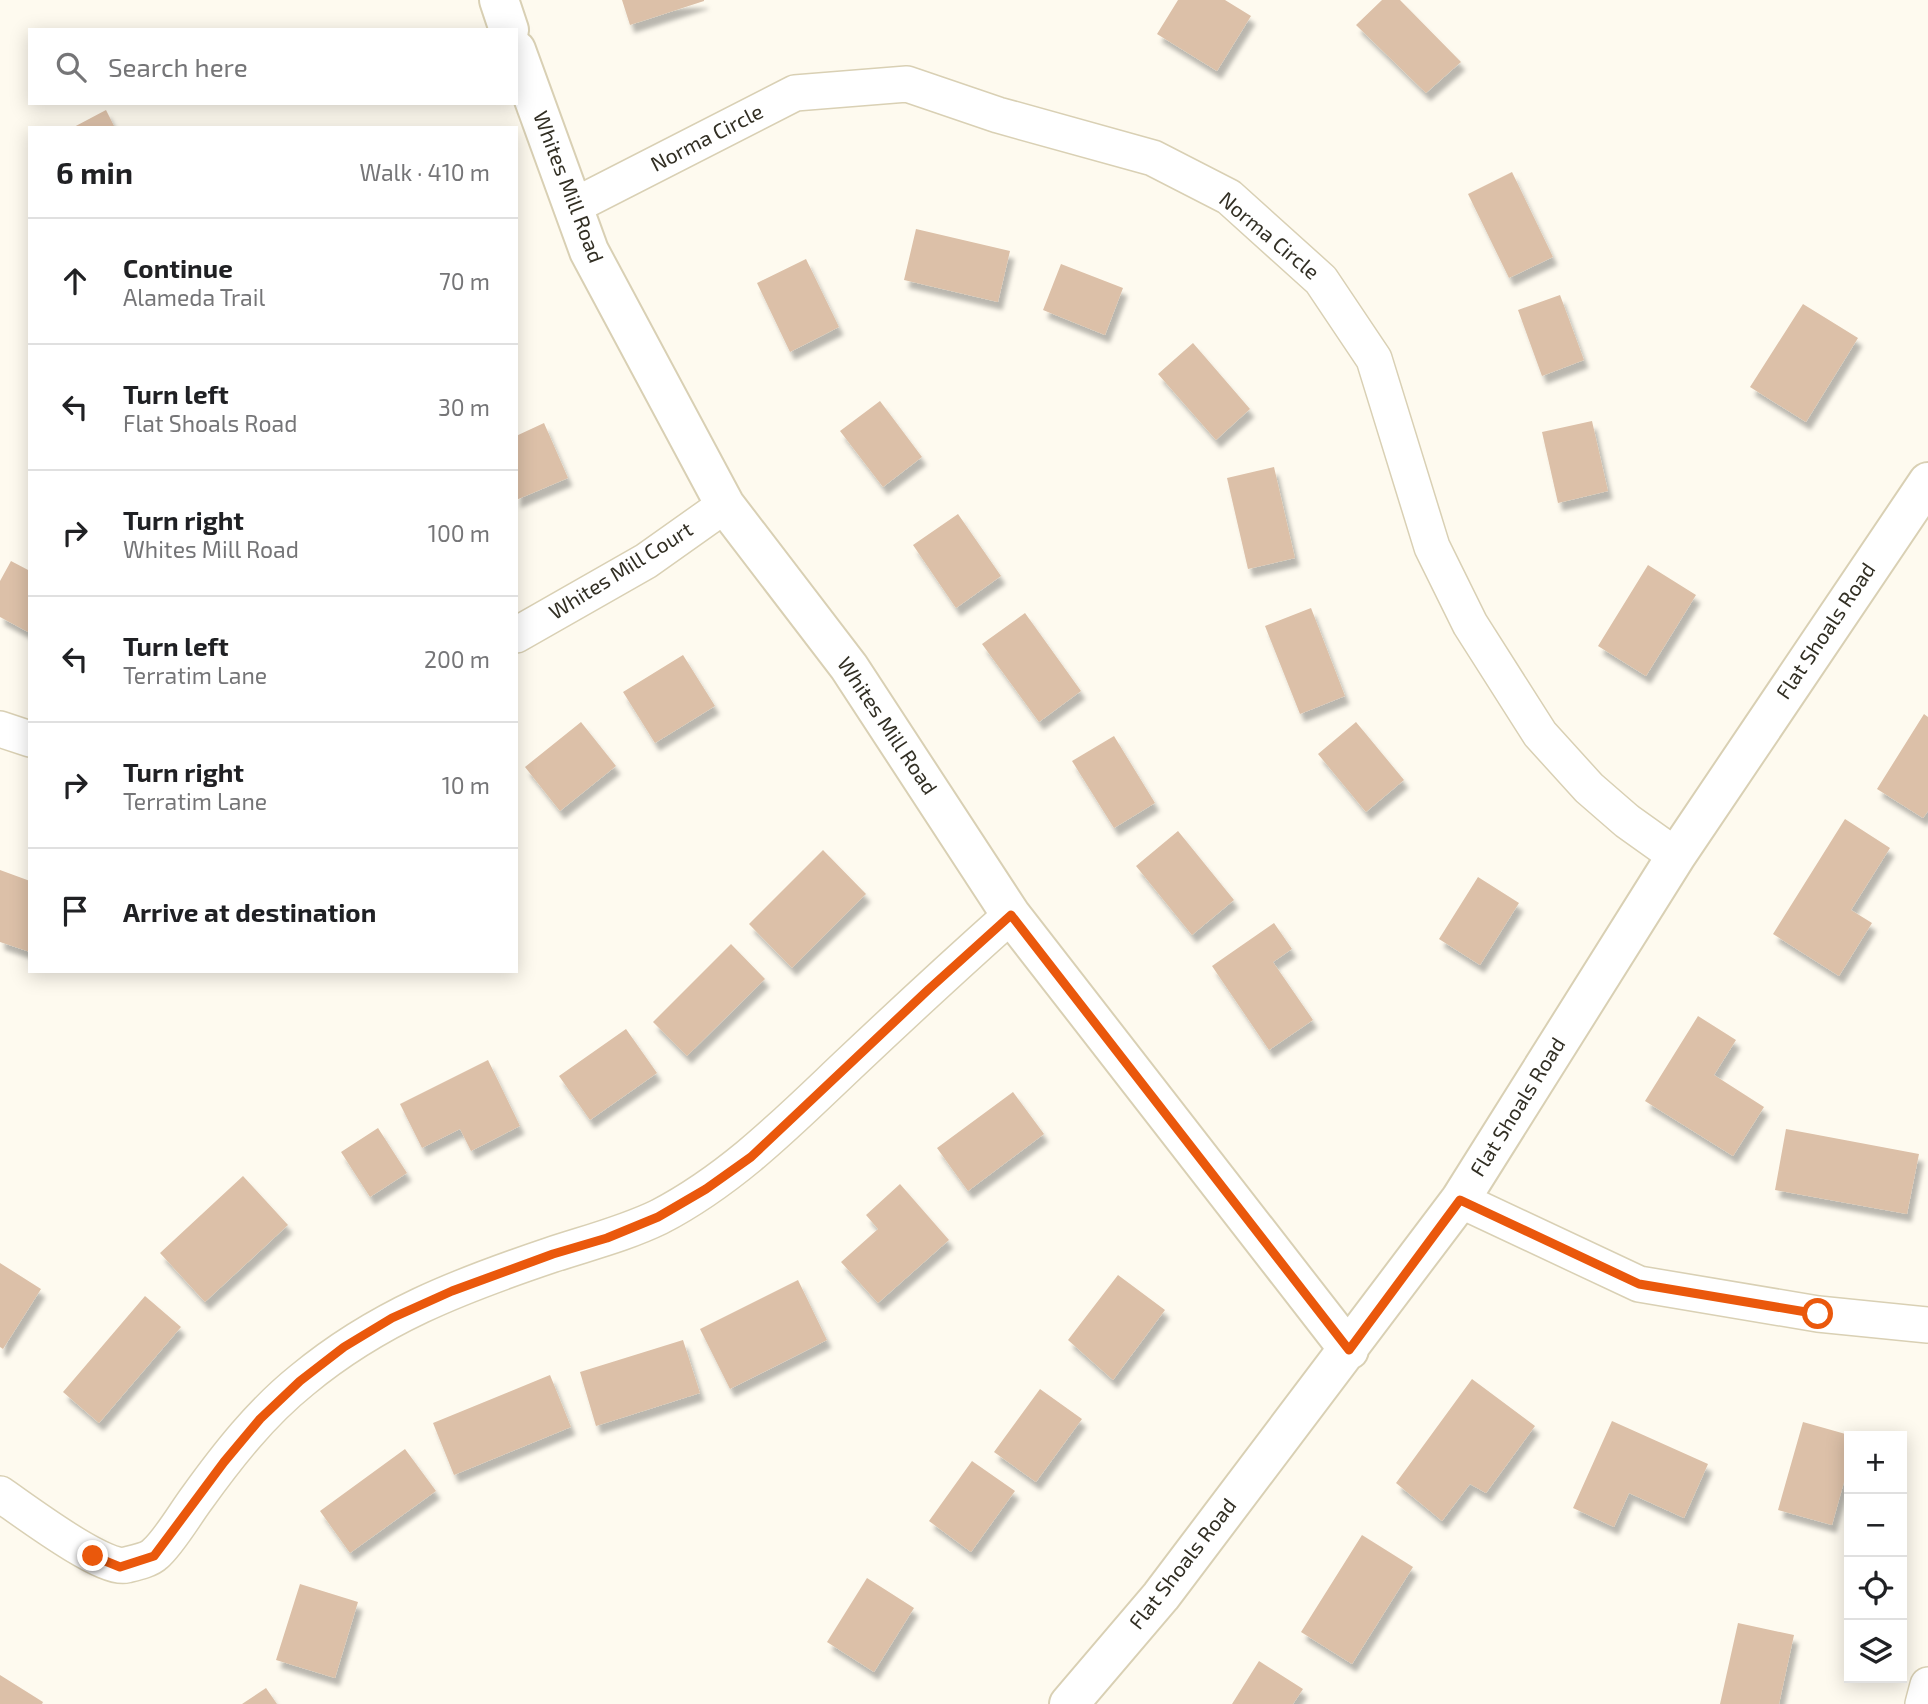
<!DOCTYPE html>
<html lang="en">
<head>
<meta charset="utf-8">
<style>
	:root { --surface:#fff; --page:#f6f6f6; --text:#202124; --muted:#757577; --line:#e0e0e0 }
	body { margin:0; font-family:"Exo 2",sans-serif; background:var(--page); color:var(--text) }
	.controls { position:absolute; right:21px; bottom:21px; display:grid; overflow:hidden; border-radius:0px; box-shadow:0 4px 18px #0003 }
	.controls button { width:63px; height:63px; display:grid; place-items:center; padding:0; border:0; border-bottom:2px solid var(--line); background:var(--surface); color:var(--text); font:35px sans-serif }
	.stop { position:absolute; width:21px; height:21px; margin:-16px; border:5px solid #ea580c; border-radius:50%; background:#fff }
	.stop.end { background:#ea580c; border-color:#fff; box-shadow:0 2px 7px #0008 }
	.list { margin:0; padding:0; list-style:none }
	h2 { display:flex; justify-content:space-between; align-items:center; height:91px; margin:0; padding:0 28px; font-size:30px }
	h2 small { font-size:23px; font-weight:400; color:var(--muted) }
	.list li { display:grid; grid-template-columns:46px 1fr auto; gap:21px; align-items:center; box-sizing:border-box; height:126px; padding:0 28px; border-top:2px solid var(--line) }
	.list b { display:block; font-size:26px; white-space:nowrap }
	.list p { margin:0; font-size:23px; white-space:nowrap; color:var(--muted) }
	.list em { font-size:23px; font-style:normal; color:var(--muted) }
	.icon { flex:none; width:38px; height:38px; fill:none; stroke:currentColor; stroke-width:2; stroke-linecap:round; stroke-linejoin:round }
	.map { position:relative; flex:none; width:1928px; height:1704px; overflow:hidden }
	.search { position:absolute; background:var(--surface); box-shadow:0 4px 18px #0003; left:28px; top:28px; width:490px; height:77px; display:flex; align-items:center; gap:18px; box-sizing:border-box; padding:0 24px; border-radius:0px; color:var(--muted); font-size:26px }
	.panel { position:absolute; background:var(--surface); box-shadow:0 4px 18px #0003; left:28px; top:126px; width:490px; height:847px; border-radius:0px }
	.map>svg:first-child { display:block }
	.building { fill:#dcc0a8; filter:url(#shadow) }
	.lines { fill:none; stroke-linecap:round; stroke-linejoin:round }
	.street-casing { stroke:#d9d0b4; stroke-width:38 }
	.secondary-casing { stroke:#d9d0b4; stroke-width:42 }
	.street { stroke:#fff; stroke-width:35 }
	.secondary { stroke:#fff; stroke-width:38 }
	.route { stroke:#ea580c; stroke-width:9 }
	.labels { text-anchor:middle; stroke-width:5; stroke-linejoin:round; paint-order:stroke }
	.street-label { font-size:21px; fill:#322f24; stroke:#fff }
</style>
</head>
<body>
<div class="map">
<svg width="1928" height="1704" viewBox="0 0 1928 1704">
	<defs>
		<filter id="shadow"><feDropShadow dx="4.5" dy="8" stdDeviation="2" flood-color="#0004"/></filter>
	</defs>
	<rect width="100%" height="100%" fill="#fefaef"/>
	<!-- building -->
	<path class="building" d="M622 0H704V1L630 25Z
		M1178 0H1225L1251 16 1217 71 1157 34Z
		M1382 0H1400L1461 62 1426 93 1356 25Z
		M106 110 115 128H72Z
		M1512 172 1553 257 1509 278 1468 194Z
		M916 229 1010 251 998 302 904 280Z
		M806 259 839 327 790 352 757 283Z
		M1061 264 1123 288 1105 335 1043 310Z
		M1560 295 1584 360 1542 376 1518 310Z
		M1803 304 1858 338 1806 422 1750 387Z
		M1193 343 1250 409 1216 440 1158 374Z
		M880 401 922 457 883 487 840 431Z
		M1592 421 1608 491 1558 503 1542 432Z
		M544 423 568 478 516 500V436Z
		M1274 467 1295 558 1248 569 1227 478Z
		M958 514 1001 576 956 608 913 545Z
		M11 561 30 571V633L0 617V581Z
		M1648 565 1696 595 1646 676 1598 646Z
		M1311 608 1345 696 1300 714 1265 626Z
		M1025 613 1081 691 1039 722 982 644Z
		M683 655 715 706 655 743 623 692Z
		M1924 714 1928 717V811L1923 818 1877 789Z
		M581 722 616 766 560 811 525 767Z
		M1356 722 1404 780 1366 812 1318 754Z
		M1114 736 1155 803 1114 828 1072 761Z
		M1845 819 1890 848 1851 910 1872 923 1839 976 1773 934Z
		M1178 831 1234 900 1192 935 1136 866Z
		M823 850 866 894 792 968 749 924Z
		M0 870 30 881V952L0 942Z
		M1478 877 1519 903 1480 965 1439 939Z
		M1274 923 1292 949 1273 962 1313 1020 1269 1050 1212 966Z
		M731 944 765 979 687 1056 653 1022Z
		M1698 1016 1736 1040 1714 1075 1764 1107 1733 1156 1645 1101Z
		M626 1029 657 1073 590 1120 559 1076Z
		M488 1060 520 1126 471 1151 460 1129 422 1148 400 1104Z
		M1013 1092 1044 1134 968 1191 937 1148Z
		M378 1128 407 1173 370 1197 341 1152Z
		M1786 1129 1919 1154 1907 1214 1775 1190Z
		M243 1176 288 1225 205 1302 160 1253Z
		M900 1184 949 1240 878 1303 841 1262 878 1229 866 1215Z
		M0 1263 41 1289 3 1349 0 1347Z
		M1118 1275 1165 1310 1113 1380 1068 1340Z
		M798 1280 827 1340 730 1389 700 1329Z
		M145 1296 181 1327 99 1423 63 1392Z
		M683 1340 700 1393 596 1426 580 1372Z
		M550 1375 571 1427 454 1475 433 1423Z
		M1472 1379 1535 1426 1486 1493 1470 1484 1442 1521 1396 1483Z
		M1040 1389 1082 1419 1036 1482 994 1452Z
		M1612 1421 1708 1464 1684 1518 1629 1493 1614 1527 1573 1508Z
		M1803 1422 1849 1435V1464L1832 1525 1778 1510Z
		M405 1449 436 1491 350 1553 320 1511Z
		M972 1461 1015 1491 971 1552 929 1521Z
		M1362 1535 1413 1567 1352 1664 1301 1632Z
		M867 1578 914 1608 874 1672 827 1642Z
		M300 1584 358 1602 335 1678 276 1660Z
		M1738 1623 1794 1635 1779 1704H1720Z
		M1259 1661 1303 1689 1293 1704H1232Z
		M0 1675 43 1702 42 1704H0Z
		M266 1688 277 1704H242Z"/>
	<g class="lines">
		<!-- street casing -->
		<g class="street-casing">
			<path id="street" d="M572 207 795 93 907 84 998 115 1153 158 1229 197 1321 280 1374 359 1432 547 1470 624 1540 734 1589 788 1627 821 1676 856
				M516 635 646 561 725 505
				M0 729 30 739
				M1460 1200 1639 1284 1818 1314 1928 1325
				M0 1494C22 1509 104 1571 126 1565 134 1563 149 1560 155 1554 169 1542 185 1514 197 1498 228 1455 261 1413 302 1380 378 1317 459 1286 551 1255 587 1243 624 1234 659 1217 732 1179 788 1122 847 1066 901 1015 955 965 1011 915
				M1923 1704 1928 1685"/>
		</g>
		<!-- secondary casing -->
		<g class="secondary-casing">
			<path id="secondary" d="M499 0 509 30
				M516 50 589 251 725 505 849 667 1011 915 1349 1350
				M1069 1704 1161 1596 1460 1200 1676 856 1928 482"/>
		</g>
		<!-- street -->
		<use href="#street" class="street"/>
		<!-- secondary -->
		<use href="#secondary" class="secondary"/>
	</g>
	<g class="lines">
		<!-- route -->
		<path class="route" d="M93 1556 120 1567 154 1556 224 1462 260 1419 300 1381 344 1347 392 1318 452 1291 553 1254 607 1238 658 1217 706 1189 751 1157 929 989 1011 915 1349 1350 1460 1200 1639 1284 1818 1314"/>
	</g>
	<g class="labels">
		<!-- street labels -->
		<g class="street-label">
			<text transform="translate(707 138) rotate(-27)" y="7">Norma Circle</text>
			<text transform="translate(568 187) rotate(69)" y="7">Whites Mill Road</text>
			<text transform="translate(1269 236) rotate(40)" y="7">Norma Circle</text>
			<text transform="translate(621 571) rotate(-32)" y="7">Whites Mill Court</text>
			<text transform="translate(1826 631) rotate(-56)" y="7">Flat Shoals Road</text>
			<text transform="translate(887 726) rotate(56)" y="7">Whites Mill Road</text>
			<text transform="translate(1518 1107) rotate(-58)" y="7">Flat Shoals Road</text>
			<text transform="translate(1183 1564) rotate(-52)" y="7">Flat Shoals Road</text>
		</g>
	</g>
</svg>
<div class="controls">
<button>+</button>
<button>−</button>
<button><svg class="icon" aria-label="locate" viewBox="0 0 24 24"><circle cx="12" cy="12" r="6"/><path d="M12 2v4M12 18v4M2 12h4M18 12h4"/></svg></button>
<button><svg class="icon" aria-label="layers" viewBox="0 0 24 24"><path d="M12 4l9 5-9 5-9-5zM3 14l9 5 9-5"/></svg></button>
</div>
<div class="stop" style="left:1818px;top:1314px"></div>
<div class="stop end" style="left:93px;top:1556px"></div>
<div class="search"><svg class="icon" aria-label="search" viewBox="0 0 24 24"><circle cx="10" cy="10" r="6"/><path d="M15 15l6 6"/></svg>Search here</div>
<section class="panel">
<h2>6 min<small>Walk · 410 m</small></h2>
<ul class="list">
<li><svg class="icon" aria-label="ahead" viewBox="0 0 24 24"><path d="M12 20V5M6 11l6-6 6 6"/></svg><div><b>Continue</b><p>Alameda Trail</p></div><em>70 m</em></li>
<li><svg class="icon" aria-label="left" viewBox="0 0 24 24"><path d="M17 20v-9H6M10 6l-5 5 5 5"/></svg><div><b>Turn left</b><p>Flat Shoals Road</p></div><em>30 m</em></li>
<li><svg class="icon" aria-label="right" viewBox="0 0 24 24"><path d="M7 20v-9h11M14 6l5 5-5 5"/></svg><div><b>Turn right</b><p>Whites Mill Road</p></div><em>100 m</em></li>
<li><svg class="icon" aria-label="left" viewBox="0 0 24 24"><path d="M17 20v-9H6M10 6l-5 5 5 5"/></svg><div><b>Turn left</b><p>Terratim Lane</p></div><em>200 m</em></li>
<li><svg class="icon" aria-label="right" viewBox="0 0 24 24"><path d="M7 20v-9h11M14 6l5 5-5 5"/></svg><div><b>Turn right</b><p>Terratim Lane</p></div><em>10 m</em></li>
<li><svg class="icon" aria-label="arrive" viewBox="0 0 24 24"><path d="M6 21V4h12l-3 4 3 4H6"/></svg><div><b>Arrive at destination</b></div></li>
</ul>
</section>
</div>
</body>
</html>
